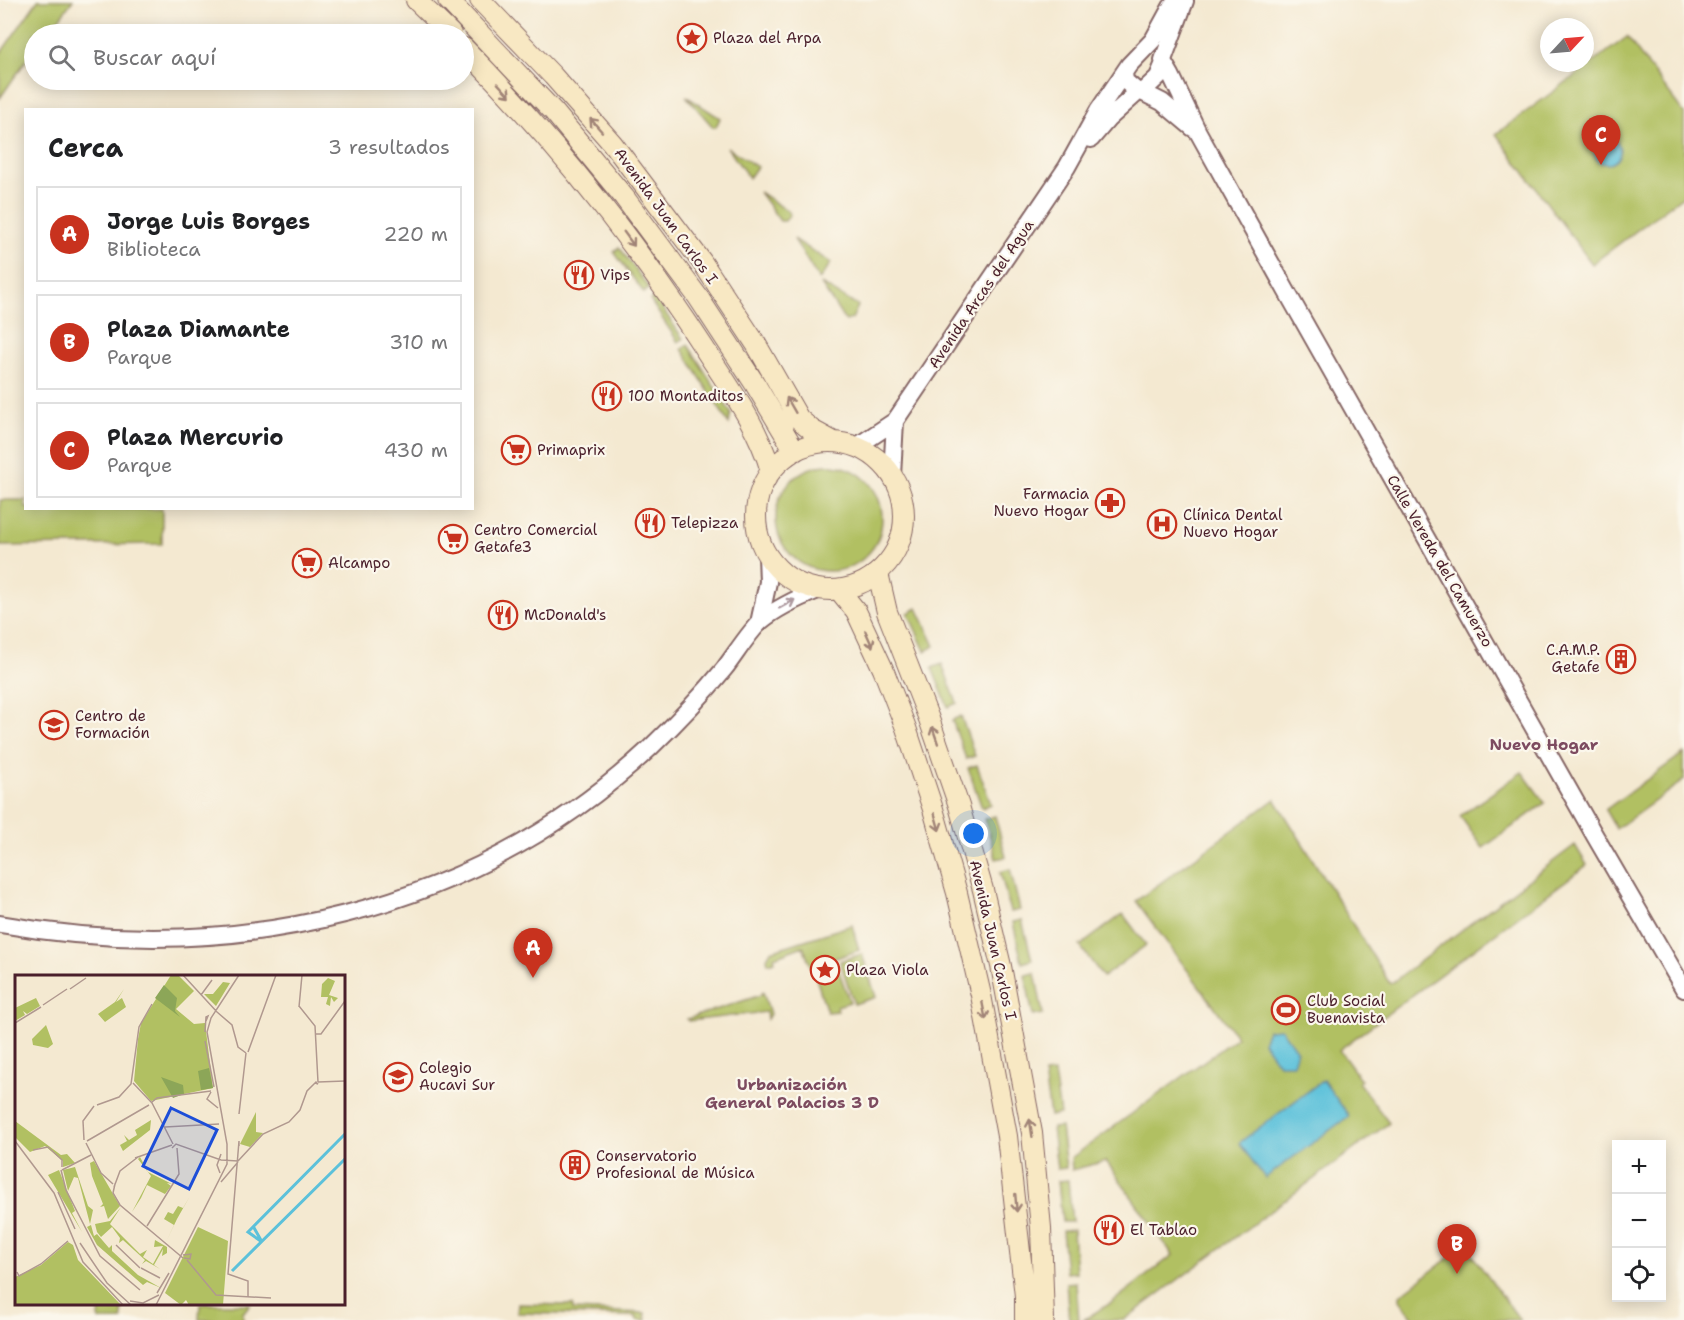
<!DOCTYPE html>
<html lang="es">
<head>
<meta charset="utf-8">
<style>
	:root { --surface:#fff; --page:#f6f6f6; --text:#202124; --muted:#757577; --line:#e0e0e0; --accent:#c8321e }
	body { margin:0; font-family:"Shantell Sans",sans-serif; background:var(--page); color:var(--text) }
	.controls { position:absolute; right:18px; bottom:18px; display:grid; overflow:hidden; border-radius:0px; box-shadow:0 3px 15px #0003 }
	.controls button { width:54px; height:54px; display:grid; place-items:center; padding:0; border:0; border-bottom:2px solid var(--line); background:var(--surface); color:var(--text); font:30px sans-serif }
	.compass { position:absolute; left:1540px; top:18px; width:54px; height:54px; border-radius:50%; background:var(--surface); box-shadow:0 3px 15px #0003; rotate:64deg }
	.you { position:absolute; left:974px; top:834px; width:21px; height:21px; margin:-15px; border:4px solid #fff; border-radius:50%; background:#1a73e8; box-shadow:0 0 0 9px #1a73e833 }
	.badge { display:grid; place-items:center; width:39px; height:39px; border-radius:50%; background:var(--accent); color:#fff; font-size:20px; font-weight:700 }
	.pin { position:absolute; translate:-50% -50px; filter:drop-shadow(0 2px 3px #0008) }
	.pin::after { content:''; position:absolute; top:32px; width:21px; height:18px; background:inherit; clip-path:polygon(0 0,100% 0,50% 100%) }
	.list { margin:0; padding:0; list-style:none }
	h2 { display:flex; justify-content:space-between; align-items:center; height:78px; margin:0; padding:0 24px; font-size:26px }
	h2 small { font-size:20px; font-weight:400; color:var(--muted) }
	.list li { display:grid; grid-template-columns:39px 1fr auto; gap:18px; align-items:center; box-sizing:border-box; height:96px; margin:0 12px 12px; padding:0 12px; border:2px solid var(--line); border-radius:0px }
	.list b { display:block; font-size:22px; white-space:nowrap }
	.list p { margin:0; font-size:20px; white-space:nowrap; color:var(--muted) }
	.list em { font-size:20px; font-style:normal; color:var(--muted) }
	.icon { flex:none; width:33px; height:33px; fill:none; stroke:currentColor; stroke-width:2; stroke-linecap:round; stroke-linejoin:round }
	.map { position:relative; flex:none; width:1684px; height:1320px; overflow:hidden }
	.search { position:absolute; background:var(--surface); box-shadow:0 3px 15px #0003; left:24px; top:24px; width:450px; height:66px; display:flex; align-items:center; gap:15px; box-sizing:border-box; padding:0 21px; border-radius:33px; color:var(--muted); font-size:22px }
	.panel { position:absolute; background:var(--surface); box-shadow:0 3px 15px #0003; left:24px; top:108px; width:450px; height:402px; border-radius:0px }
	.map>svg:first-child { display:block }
	.green { fill:#b1c062; stroke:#7e7046; stroke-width:1.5 }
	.water { fill:#5cc1da; stroke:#537082; stroke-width:1.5 }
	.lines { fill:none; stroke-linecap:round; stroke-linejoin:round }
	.tertiary-casing { stroke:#866665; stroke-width:20 }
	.secondary-casing { stroke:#866665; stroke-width:22 }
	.tertiary { stroke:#fff; stroke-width:16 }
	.secondary { stroke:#f8e8c3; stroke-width:20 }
	.oneway { stroke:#a18477 }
	.oneway2 { stroke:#ae9aa0 }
	.labels { text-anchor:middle; stroke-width:4.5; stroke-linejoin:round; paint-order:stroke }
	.poi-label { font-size:15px; fill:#4a1f2b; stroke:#fbf7ec; text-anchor:start }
	.street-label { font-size:15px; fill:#4a1f2b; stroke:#fbf7ec }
	.neighbourhood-label { font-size:16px; font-weight:bold; fill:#7d4b60; stroke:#fbf7ec }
	.inset-river { fill:none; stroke:#5cc1da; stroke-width:3 }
	.inset-road { fill:none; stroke:#b0988f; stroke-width:1.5 }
	.view { fill:#1d4ed8; fill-opacity:0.15; stroke:#1d4ed8; stroke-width:3 }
	.inset-edge { fill:none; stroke:#4a1f2b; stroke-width:3 }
</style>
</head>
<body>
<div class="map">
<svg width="1684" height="1320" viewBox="0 0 1684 1320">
	<rect width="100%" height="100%" fill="#fbf7ec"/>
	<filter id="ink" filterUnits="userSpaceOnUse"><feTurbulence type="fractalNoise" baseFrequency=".0167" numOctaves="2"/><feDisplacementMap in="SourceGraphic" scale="12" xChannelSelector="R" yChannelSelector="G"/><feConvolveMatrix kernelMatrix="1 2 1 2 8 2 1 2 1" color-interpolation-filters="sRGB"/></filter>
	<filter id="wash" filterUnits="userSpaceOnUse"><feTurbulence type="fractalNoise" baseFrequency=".008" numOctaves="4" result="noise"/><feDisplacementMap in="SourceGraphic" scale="24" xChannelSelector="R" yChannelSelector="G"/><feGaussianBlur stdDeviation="1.35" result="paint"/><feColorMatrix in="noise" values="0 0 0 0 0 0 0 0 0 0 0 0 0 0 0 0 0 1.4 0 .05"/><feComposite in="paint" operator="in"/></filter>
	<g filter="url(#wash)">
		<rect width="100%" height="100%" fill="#f4e9d1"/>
		<!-- green -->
		<path class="green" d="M38 0H73L48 34H34V49L0 98V54Z
			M1627 37 1684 113V195L1592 264 1496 134Z
			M686 96 720 118 716 127H713Z
			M727 147 757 167 749 178Z
			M759 192 788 211 790 214 785 221H780Z
			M794 239 831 263 819 280Z
			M619 247 649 288 644 293 614 252Z
			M821 284 858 306 852 319 846 321 843 318Z
			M655 297 683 339 678 342 650 300Z
			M688 345 731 413 729 424 682 349Z
			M776 518a53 53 0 1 1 106 0a53 53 0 1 1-106 0Z
			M0 500H25L26 508 162 509V544L0 546Z
			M917 608 935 646 925 651 908 613Z
			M942 664 957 703 948 707 932 668Z
			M961 716 975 756 966 759 952 720Z
			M1684 753V780L1616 829 1605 810Z
			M977 765 991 804 982 808 968 768Z
			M1522 772 1545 803 1483 848 1460 816Z
			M1275 799 1390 984 1575 845 1587 865 1339 1050 1361 1080 1358 1082 1389 1123 1124 1320H1083L1111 1303 1173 1255 1106 1161 1072 1170 1071 1158 1237 1037 1136 901Z
			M995 816 1006 857 996 859 985 819Z
			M1010 869 1020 910 1011 912 1000 872Z
			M1123 914 1146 945 1103 977 1080 946Z
			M1022 920 1032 960 1022 963 1013 922Z
			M852 925 859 950 811 967 803 946 774 957 775 961 768 963 767 958 771 951Z
			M862 954 876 997 854 1004 840 961Z
			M836 963 850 1002 837 1006 838 1011 827 1012 814 972Z
			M1035 973 1043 1014 1033 1016 1025 975Z
			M763 992 770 1014 767 1019 766 1012 688 1021 687 1019 761 995Z
			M1054 1073 1060 1114 1050 1116 1044 1074Z
			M1061 1127 1066 1168 1057 1169 1052 1128Z
			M1068 1180 1072 1222H1062L1058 1181Z
			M1073 1230 1076 1272 1066 1273 1062 1231Z
			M1462 1248H1467L1520 1320H1415L1400 1300V1295Z
			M1076 1282 1079 1320H1069L1066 1283Z
			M100 1304H122V1320H99Z
			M200 1304H250L243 1313V1320H199Z
			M518 1304 573 1305V1310L645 1313 646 1320H637L636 1316 517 1313Z"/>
		<!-- water -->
		<path class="water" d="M1594 151a13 13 0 1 1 26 0a13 13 0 1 1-26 0Z
			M1281 1029 1297 1051 1293 1064H1279L1263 1042 1268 1030Z
			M1323 1080 1349 1116 1265 1178 1239 1143Z"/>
	</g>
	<g filter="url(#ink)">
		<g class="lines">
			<!-- tertiary casing -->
			<g class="tertiary-casing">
				<path id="tertiary" d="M1185 1 1163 60 1164 63 1158 77 1142 92 1162 102 1193 128
					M1164 63 1171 75 1198 132 1292 301 1595 836 1684 989
					M1091 139 1108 119 1138 92 1125 81 1124 73
					M856 447 895 421 1067 167 1098 111 1129 65 1153 40 1171 7 1178 0
					M892 476 895 421
					M759 623 768 582 767 555
					M0 924C234 966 474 913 650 748 676 723 701 697 724 669 735 655 749 632 761 621 778 607 798 598 818 590"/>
			</g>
			<!-- secondary casing -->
			<g class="secondary-casing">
				<path id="secondary" d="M416 0 451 34
					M448 0 554 112 624 197 698 297 755 384 795 451
					M480 0 553 76 612 143 702 262 756 344 799 419 812 430 834 442
					M464 48C554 140 634 240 704 348 729 387 758 426 771 471
					M756 516a74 74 0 1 1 148 0a74 74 0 1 1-148 0Z
					M878 573 887 612 929 719 959 806 983 890 1001 966 1032 1133 1041 1228 1044 1320
					M839 590 856 611 883 669 906 728 933 809 957 893 981 995 1007 1136 1025 1296V1320"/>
			</g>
			<!-- tertiary -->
			<use href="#tertiary" class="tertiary"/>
			<!-- secondary -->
			<use href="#secondary" class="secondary"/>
		</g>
		<!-- one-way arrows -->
		<defs><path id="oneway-shaft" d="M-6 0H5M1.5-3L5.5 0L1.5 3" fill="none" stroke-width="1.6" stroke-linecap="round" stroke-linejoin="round" transform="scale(1.5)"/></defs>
		<g class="oneway">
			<use href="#oneway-shaft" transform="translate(504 90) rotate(47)"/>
			<use href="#oneway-shaft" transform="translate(596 125) rotate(-132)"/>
			<use href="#oneway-shaft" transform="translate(629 239) rotate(54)"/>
			<use href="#oneway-shaft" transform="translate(791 405) rotate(-120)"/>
			<use href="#oneway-shaft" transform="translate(869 639) rotate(66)"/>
			<use href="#oneway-shaft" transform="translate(935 735) rotate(-109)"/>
			<use href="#oneway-shaft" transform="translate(937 822) rotate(74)"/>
			<use href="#oneway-shaft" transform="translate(984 1011) rotate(79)"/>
			<use href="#oneway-shaft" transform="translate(1031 1128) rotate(-99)"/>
			<use href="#oneway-shaft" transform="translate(1016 1203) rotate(85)"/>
		</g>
		<use class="oneway2" href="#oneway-shaft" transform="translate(787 604) rotate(-29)"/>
	</g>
	<!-- icons -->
	<defs>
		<g id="sight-ring" transform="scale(1.5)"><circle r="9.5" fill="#fbf7ec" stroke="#c8321e" stroke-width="1.5"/><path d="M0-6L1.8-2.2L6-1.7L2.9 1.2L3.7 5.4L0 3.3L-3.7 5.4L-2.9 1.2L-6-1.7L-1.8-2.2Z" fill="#c8321e"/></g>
		<g id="restaurant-ring" transform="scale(1.5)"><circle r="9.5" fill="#fbf7ec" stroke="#c8321e" stroke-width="1.5"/><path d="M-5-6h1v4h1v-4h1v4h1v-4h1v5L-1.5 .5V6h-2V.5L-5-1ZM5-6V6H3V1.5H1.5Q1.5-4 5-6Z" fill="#c8321e"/></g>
		<g id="supermarket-ring" transform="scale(1.5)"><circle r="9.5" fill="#fbf7ec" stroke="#c8321e" stroke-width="1.5"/><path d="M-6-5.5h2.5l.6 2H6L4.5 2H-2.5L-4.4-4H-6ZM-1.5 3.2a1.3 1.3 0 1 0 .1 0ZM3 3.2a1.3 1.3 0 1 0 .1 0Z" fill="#c8321e"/></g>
		<g id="pharmacy-ring" transform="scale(1.5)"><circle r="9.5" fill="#fbf7ec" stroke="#c8321e" stroke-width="1.5"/><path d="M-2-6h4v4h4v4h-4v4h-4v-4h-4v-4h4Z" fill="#c8321e"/></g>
		<g id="hospital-ring" transform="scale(1.5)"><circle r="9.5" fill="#fbf7ec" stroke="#c8321e" stroke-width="1.5"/><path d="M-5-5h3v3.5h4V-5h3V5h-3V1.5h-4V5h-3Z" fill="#c8321e"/></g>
		<g id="building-ring" transform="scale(1.5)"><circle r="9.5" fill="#fbf7ec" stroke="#c8321e" stroke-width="1.5"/><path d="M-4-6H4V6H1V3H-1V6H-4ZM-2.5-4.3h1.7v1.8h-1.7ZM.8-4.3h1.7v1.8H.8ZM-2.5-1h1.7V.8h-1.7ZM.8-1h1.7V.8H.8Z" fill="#c8321e"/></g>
		<g id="school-ring" transform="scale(1.5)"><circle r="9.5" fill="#fbf7ec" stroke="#c8321e" stroke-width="1.5"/><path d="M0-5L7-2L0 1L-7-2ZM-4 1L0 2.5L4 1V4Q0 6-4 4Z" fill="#c8321e"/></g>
		<g id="stadium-ring" transform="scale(1.5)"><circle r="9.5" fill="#fbf7ec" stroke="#c8321e" stroke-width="1.5"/><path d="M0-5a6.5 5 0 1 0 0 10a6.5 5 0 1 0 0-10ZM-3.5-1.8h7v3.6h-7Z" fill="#c8321e"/></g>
	</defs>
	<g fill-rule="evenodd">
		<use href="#sight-ring" x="692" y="38"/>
		<use href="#restaurant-ring" x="579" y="275"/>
		<use href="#restaurant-ring" x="607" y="396"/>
		<use href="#supermarket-ring" x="516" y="450"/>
		<use href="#pharmacy-ring" x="1110" y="503"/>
		<use href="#restaurant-ring" x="650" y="523"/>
		<use href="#hospital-ring" x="1162" y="524"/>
		<use href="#supermarket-ring" x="453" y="539"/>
		<use href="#supermarket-ring" x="307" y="563"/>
		<use href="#restaurant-ring" x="503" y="615"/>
		<use href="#building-ring" x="1621" y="659"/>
		<use href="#school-ring" x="54" y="725"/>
		<use href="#sight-ring" x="825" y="970"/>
		<use href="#stadium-ring" x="1286" y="1010"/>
		<use href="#school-ring" x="398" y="1077"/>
		<use href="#building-ring" x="575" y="1165"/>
		<use href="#restaurant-ring" x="1109" y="1230"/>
	</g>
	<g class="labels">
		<!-- poi labels -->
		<g class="poi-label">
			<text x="713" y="43">Plaza del Arpa</text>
			<text x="600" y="280">Vips</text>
			<text x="628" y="401">100 Montaditos</text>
			<text x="537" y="455">Primaprix</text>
			<text x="1089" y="499" text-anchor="end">Farmacia<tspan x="1089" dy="17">Nuevo Hogar</tspan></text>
			<text x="1183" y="520">Clínica Dental<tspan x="1183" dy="17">Nuevo Hogar</tspan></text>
			<text x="671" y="528">Telepizza</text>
			<text x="474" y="535">Centro Comercial<tspan x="474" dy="17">Getafe3</tspan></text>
			<text x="328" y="568">Alcampo</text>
			<text x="524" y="620">McDonald's</text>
			<text x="1600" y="655" text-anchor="end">C.A.M.P.<tspan x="1600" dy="17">Getafe</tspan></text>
			<text x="75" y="721">Centro de<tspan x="75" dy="17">Formación</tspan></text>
			<text x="846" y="975">Plaza Viola</text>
			<text x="1307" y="1006">Club Social<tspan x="1307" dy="17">Buenavista</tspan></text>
			<text x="419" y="1073">Colegio<tspan x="419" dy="17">Aucavi Sur</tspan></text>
			<text x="596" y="1161">Conservatorio<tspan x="596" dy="17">Profesional de Música</tspan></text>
			<text x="1130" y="1235">El Tablao</text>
		</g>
		<!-- street labels -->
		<g class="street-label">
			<text transform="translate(666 216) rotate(54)" y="5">Avenida Juan Carlos I</text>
			<text transform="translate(981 294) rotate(-56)" y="5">Avenida Arcas del Agua</text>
			<text transform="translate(1440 561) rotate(60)" y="5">Calle Vereda del Camuerzo</text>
			<text transform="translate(993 940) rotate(77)" y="5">Avenida Juan Carlos I</text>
		</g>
		<!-- neighbourhood labels -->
		<g class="neighbourhood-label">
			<text x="1544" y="750">Nuevo Hogar</text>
			<text x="792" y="1090">Urbanización<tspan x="792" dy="18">General Palacios 3 D</tspan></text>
		</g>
	</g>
	<!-- overview -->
	<g transform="translate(15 975)">
		<rect width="330" height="330" fill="#f4e9d1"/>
		<path d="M156 0H163L179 16 161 34 179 49 190 48 198 113 136 126 119 106 123 64 126 48ZM313 3 320 6 314 20 323 23 319 27 316 22 315 31 311 29 313 22H306L307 9ZM208 7 215 8 201 31 189 19H198ZM109 14 101 27 107 23 111 32 90 47 83 39 100 27ZM21 23 25 31 12 39 8 36 10 40 0 46V33ZM31 50 38 69 33 73 18 70 17 64ZM241 137V157L248 158 235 172 225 169ZM136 145 135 155 108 176 105 170 112 166 109 160 114 165 122 160 120 155ZM0 146 46 180 52 179 60 188 48 192V186L30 171 15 177 0 162ZM125 182 133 197 157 209 152 208 156 211 150 219 132 210 126 223 117 237 136 201 123 184ZM79 186 105 231 93 244 89 231 85 232 88 229 77 201 75 188ZM60 192 73 231 78 235 75 249 63 203 59 202 53 216 48 195ZM44 195 60 236 57 238 67 257 33 200ZM175 221 162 244 151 267 159 250 149 244 153 237 158 239 163 231 168 233ZM106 232 95 249 125 279 132 275 128 282 138 289 148 271 139 272 140 265 152 272V278L147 281 148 274 139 290 145 294 131 286 127 289 130 285 108 265 104 268 105 263 97 252 86 262 82 257 80 249 95 246ZM76 250 79 261 82 259 94 273 97 270V276L123 300 146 313 132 307 128 310 82 270 72 252ZM183 252 213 266 208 330H174L171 325 166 330 150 318ZM53 267 58 270 63 285 106 330H0V302L26 290Z" fill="#b1c062"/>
		<path d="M149 10 162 23 160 36 165 42 140 23ZM194 93 198 113 186 115 183 96ZM146 102 168 110 169 119 158 123Z" fill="#8ca658"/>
		<path class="inset-river" d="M238 251 247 267 233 257 330 159M217 296 330 184"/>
		<path class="inset-road" d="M168 0 202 37M55 14 71 3M186 20 197 5M28 30 52 14M284 31 300 51 303 107M284 32 287 0M202 37 217 50 223 72 231 78M0 48 26 32M190 57 191 42 193 41 191 46M301 59H306L330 26M190 66 199 112M233 77 261 0M303 107 330 106M118 108 137 128 158 169M196 117 192 124 203 133M137 127 142 123 196 116M82 130 104 122 116 109 124 52 137 29M224 139 231 78M150 152 204 149M69 165 68 146 79 131M0 166 39 218 68 287 108 330M72 166 134 130M71 168 86 198 98 209M224 171V166L213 299 233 306V322M157 173 161 169 206 185M18 175 33 172 47 185V192M120 183 157 170M206 185 223 186 248 159 274 147 285 135 292 116 301 107 303 109 300 108M46 195 51 215 85 281 125 315M47 195 76 180M205 198 202 190 206 179M206 207 223 187M100 209 98 218 105 230 168 283M99 212 105 196 123 182M43 217 60 254M132 251 164 199 162 173M65 268 92 308 116 330M101 270 125 293M168 280 176 279 175 284 169 283M172 285 201 320 256 323M126 293 145 303M2 297 4 301 26 289 53 266M142 318 154 298M115 326 128 328 144 320M141 330 212 189V169L192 57 196 43 224 0"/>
		<path class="view" d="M156 133 202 155 174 214 128 191Z"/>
		<rect width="330" height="330" class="inset-edge"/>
	</g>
</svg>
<div class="controls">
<button>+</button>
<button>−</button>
<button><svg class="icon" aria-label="locate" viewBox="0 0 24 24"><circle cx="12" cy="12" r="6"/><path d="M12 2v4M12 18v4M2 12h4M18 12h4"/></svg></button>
</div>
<svg class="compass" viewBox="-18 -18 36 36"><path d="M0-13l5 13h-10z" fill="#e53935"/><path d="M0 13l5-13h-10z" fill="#757577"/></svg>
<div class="you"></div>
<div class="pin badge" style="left:533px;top:978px">A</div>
<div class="pin badge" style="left:1457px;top:1274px">B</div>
<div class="pin badge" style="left:1601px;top:165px">C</div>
<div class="search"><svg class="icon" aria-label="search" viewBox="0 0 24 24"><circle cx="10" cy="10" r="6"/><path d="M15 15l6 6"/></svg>Buscar aquí</div>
<section class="panel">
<h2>Cerca<small>3 resultados</small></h2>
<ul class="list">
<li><span class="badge">A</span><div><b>Jorge Luis Borges</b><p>Biblioteca</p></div><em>220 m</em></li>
<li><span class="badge">B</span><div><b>Plaza Diamante</b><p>Parque</p></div><em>310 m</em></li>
<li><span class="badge">C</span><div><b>Plaza Mercurio</b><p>Parque</p></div><em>430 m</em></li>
</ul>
</section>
</div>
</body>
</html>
